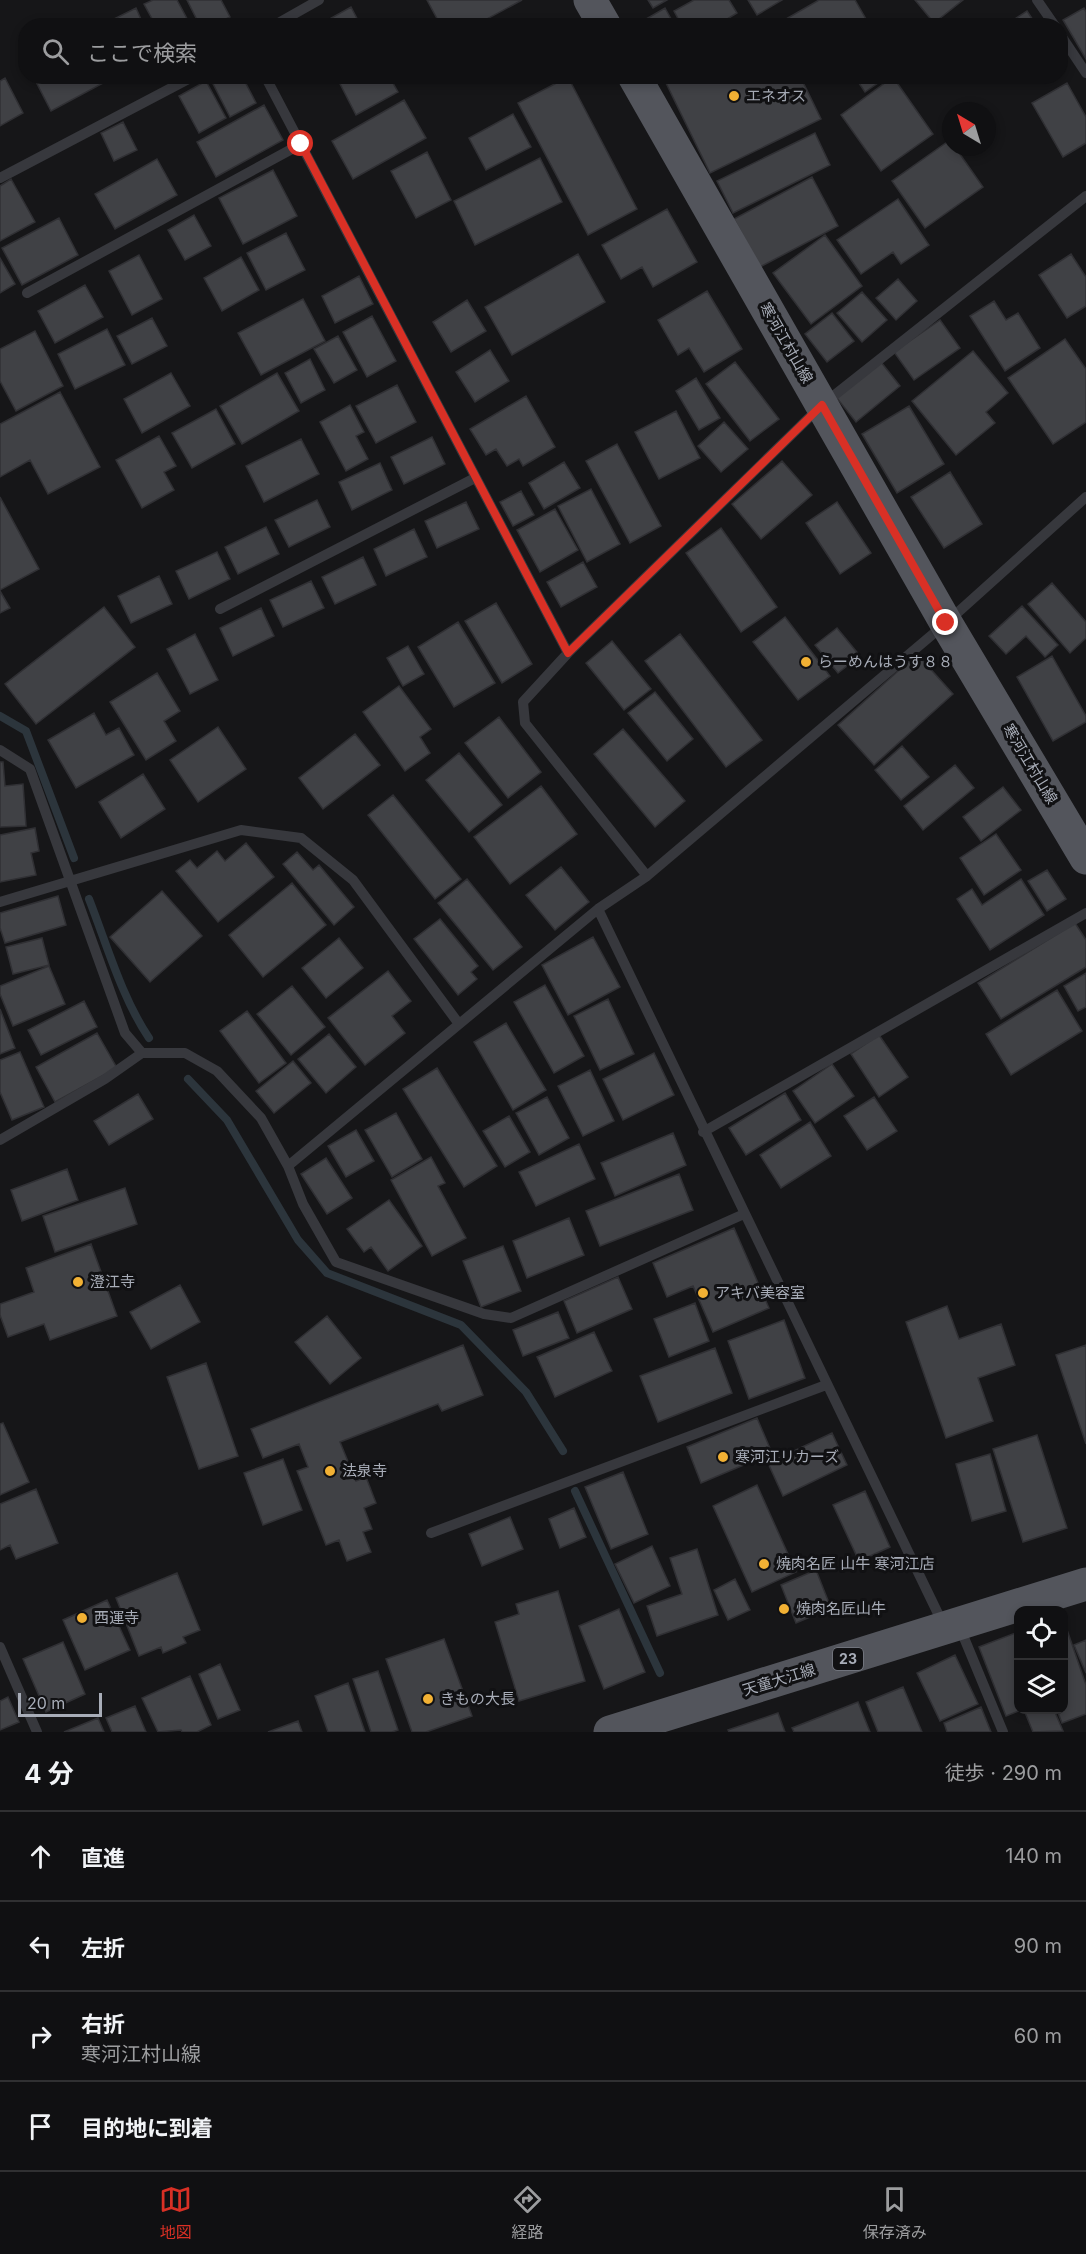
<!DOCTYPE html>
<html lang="ja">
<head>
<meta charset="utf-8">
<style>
	:root { --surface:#101012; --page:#19191b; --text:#f1f3f6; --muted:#9c9d9f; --line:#303032; --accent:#d93025 }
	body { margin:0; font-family:Inter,"Noto Sans JP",sans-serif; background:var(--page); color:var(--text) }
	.controls { position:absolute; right:18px; bottom:18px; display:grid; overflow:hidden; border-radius:12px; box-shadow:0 3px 9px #0003 }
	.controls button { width:54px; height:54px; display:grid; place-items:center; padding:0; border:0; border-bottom:2px solid var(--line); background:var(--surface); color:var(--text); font:30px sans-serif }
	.compass { position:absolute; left:942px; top:102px; width:54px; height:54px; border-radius:50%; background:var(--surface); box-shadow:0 3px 9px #0003; rotate:322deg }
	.scale { position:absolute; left:18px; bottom:15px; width:84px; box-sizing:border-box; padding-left:6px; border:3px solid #a8adb8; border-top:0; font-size:16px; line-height:21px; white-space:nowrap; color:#a8adb8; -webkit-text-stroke:4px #111113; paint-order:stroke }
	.stop { position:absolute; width:18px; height:18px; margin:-14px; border:4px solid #d93025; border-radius:50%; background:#fff }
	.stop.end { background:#d93025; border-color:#fff; box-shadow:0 2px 6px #0008 }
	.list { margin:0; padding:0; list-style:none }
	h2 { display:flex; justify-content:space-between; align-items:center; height:78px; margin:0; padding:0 24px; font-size:26px }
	h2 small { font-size:20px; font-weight:400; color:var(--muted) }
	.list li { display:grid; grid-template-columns:39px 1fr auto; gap:18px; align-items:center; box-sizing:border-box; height:90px; padding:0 24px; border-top:2px solid var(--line) }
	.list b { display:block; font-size:22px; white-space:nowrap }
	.list p { margin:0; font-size:20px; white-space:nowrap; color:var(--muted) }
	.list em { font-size:20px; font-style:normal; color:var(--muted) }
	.icon { flex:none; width:33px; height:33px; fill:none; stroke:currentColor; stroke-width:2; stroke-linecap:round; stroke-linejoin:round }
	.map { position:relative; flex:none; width:1086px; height:1732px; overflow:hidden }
	.search { position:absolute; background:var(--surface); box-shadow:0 3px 9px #0003; left:18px; right:18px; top:18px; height:66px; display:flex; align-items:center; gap:15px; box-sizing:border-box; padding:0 21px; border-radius:24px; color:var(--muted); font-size:22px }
	.sheet { height:438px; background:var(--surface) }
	nav { display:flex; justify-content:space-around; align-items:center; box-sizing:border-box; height:84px; border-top:2px solid var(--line); background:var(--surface); font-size:16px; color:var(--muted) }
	nav a { display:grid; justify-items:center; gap:3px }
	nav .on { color:var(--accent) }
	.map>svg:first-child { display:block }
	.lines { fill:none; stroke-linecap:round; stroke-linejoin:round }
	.stream { stroke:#2c353c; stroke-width:8 }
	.building { fill:#404145; stroke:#303034; stroke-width:1.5 }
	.lane { stroke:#37383d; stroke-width:10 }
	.primary { stroke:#53555c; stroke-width:33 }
	.route { stroke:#d93025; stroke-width:8 }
	.poi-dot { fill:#f2b134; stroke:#111113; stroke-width:2 }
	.labels { text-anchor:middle; stroke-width:6; stroke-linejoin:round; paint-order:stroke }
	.shield { fill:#111113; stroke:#7b7e86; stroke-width:1.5 }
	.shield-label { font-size:14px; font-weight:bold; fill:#a8adb8 }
	.poi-label { font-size:15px; fill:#a8adb8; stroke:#111113; text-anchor:start }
	.street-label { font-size:15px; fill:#a8adb8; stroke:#111113 }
</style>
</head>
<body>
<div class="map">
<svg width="1086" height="1732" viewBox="0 0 1086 1732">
	<rect width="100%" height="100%" fill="#161618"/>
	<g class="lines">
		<!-- stream -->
		<path class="stream" d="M0 716 26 731 74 858
			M89 899C107 945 122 998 149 1038
			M188 1079 227 1120 298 1240 327 1273 461 1325 526 1392 563 1451
			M575 1491 660 1673"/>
	</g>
	<!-- building -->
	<path class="building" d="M153 0H177L191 26H156L144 4Z
		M187 0H221L230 17 212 26H200Z
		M427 0H522L474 26H441Z
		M648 0H667L653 8Z
		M694 0H729L737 13 716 26H682L674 11Z
		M748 0H782L757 15Z
		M819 0H855L870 26H781L779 23Z
		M915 0H963L934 23Z
		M351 7 361 26H317Z
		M136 8 144 26H100Z
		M665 8 675 26H634Z
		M1084 8 1086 12V59L1063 20Z
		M1027 11 1037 26H1004Z
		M33 76H105L107 81 51 111Z
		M209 76H242L256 103 230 117Z
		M336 76H389L398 92 356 115Z
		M668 76H800L821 119 710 173 664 79Z
		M854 76H888L865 92Z
		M568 77 637 209 588 235 518 103Z
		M893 77 933 134 881 171 841 115Z
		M5 78 23 113 0 126V81Z
		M206 81 226 118 199 133 179 96Z
		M1067 83 1086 117V143L1063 157 1032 103Z
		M404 100 426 138 353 179 332 141Z
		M264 105 283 140 216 177 197 142Z
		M513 114 531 147 486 170 469 138Z
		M123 122 137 150 114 161 101 133Z
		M815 133 830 165 733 213 717 181Z
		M950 140 951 147H955L983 187 925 228 892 181Z
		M427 152 451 200 416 218 391 171Z
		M540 158 562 202 475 245 454 201Z
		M157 159 177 195 115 229 95 194Z
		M273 170 297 216 243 244 219 198Z
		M812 177 838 226 760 267 734 219Z
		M11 179 35 222 0 241V186Z
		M898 199 929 245 901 264 893 252 861 274 837 240Z
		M667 209 697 262 653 287 642 267 621 279 602 245Z
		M194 215 211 246 185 260 168 230Z
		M59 218 78 255 22 285 2 248Z
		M286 233 305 270 266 290 247 253Z
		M825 235 862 286 811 324 773 273Z
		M578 254 605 302 512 355 485 307Z
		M1071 254 1086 277V306L1067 318 1039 275Z
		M139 255 162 299 132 315 109 271Z
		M241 257 259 290 222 311 204 278Z
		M0 258 15 284 0 293Z
		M359 276 373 304 335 323 322 296Z
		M898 279 917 301 896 320 876 298Z
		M85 285 103 317 55 343 38 311Z
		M707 291 742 349 704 372 689 348 678 355 658 320Z
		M862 292 887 320 862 342 837 313Z
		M303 299 325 341 261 375 238 333Z
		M467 300 486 331 451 352 433 322Z
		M994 301 1006 320 1018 313 1040 348 1005 371 970 316Z
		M832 313 854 341 827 362 805 334Z
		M372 316 396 361 367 377 343 332Z
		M152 318 167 346 132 364 117 336Z
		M940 320 960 348 914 380 894 352Z
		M107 329 125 365 75 389 58 354Z
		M35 331 63 386 16 411 0 381V349Z
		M338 336 357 370 334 383 314 349Z
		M1065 339 1086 369V422L1053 444 1008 378Z
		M490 350 509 381 475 402 456 372Z
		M973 351 1008 393 986 412 995 423 956 455 912 401Z
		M310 359 325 390 301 403 285 373Z
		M735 362 779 419 750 441 706 384Z
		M881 362 900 386 856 422 836 397Z
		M171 373 190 406 142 433 124 399Z
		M277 373 299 411 242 444 220 406Z
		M696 378 720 418 699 430 676 391Z
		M397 385 416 422 376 443 356 406Z
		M60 392 100 467 48 494 30 460 0 477V424Z
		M526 396 555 447 523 466 519 459 507 466 496 449 486 455 470 429Z
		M350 405 364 432 356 436 368 459 346 471 320 422Z
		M909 406 944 464 897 493 862 434Z
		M216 409 235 444 192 468 172 433Z
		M676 411 700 458 659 479 635 432Z
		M724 422 748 449 721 472 698 446Z
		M159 436 176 466 164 472 174 490 142 508 116 460Z
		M432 437 445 464 404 484 391 457Z
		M301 439 319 474 264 502 246 466Z
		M617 444 661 526 630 543 586 461Z
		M782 461 812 495 761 539 732 504Z
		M564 462 580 488 544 509 529 483Z
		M380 463 392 490 352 510 339 482Z
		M950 472 982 524 944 548 911 497Z
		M591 489 620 544 587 562 558 506Z
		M521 491 534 515 513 526 500 502Z
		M0 497 39 569 0 590Z
		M317 500 330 527 289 547 275 520Z
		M466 502 479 529 437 548 425 521Z
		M837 502 871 553 840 574 806 523Z
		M555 509 578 550 540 572 517 530Z
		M266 527 279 554 238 574 225 547Z
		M721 528 777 607 741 632 686 553Z
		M414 529 427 557 386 576 374 549Z
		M217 552 230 579 189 599 176 571Z
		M363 557 376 585 335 604 322 577Z
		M583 562 597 587 561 607 547 582Z
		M159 576 172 604 131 623 118 596Z
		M311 581 324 608 283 627 270 600Z
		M1052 583 1086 622V638L1070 653 1028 604Z
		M0 591 10 608 0 613Z
		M496 603 532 664 502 683 465 621Z
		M1022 606 1058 645 1045 657 1026 636 1006 654 989 636Z
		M104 607 135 647 36 724 5 684Z
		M261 608 274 636 233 656 220 628Z
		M785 617 830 676 798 700 753 642Z
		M458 622 495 683 454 707 418 647Z
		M837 628 860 656 838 673 815 645Z
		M195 634 218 680 190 694 167 649Z
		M680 634 762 740 726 767 645 661Z
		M612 641 651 689 624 710 586 663Z
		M408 646 424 674 403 686 387 658Z
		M917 654 953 694 874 765 838 725Z
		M1052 656 1086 716V722L1053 741 1017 677Z
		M157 673 180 711 164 721 176 741 146 760 110 702Z
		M399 686 431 729 420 737 430 753 405 771 363 712Z
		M655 692 693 739 667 761 628 713Z
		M94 713 106 735 119 728 134 755 76 788 48 740Z
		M499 717 541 772 508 798 465 743Z
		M218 727 246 769 198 802 170 760Z
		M623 729 685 801 655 827 594 754Z
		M355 734 380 765 323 809 299 778Z
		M902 746 929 777 901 800 875 770Z
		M459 753 502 805 469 832 426 780Z
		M0 762H3L5 786 23 784 26 826 0 827Z
		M955 765 974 788 923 830 904 806Z
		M143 774 165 809 121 838 99 802Z
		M541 786 577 834 510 884 474 837Z
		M1003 787 1021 810 981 841 963 817Z
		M393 795 461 879 435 899 368 815Z
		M35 828 39 851 31 853 36 875 0 882V835Z
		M996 834 1021 870 984 895 960 858Z
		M246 843 274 877 218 922 176 871 190 860 197 868 217 851 225 861Z
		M297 852 313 870 319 865 354 907 334 925 283 864Z
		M561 867 589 902 555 930 526 895Z
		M1047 870 1066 899 1047 911 1028 881Z
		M467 879 522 947 493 970 438 903Z
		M1021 879 1044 915 990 950 957 899 972 889 982 905Z
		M292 883 326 925 263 977 229 935Z
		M162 891 202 936 150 982 110 937Z
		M58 896 66 925 5 943 0 928V913Z
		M440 919 478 966 471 972 477 979 458 995 414 939Z
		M1075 923 1086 940V967L1001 1019 978 983Z
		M593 937 620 987 568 1015 542 965Z
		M42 938 49 965 13 974 6 947Z
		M339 938 363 968 326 998 302 968Z
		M49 966 65 1004 13 1026 0 994V986Z
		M388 971 411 1001 392 1016 405 1033 365 1065 328 1018Z
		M1086 973V1007L1078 1011 1064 986Z
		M545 985 584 1056 554 1073 514 1002Z
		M292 986 325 1027 291 1055 257 1014Z
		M1057 990 1082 1031 1011 1075 986 1034Z
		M608 999 634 1054 600 1070 574 1016Z
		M84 1001 97 1027 41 1055 28 1030Z
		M0 1009 15 1048 0 1054Z
		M247 1011 286 1063 259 1083 220 1031Z
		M506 1023 546 1090 513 1110 474 1042Z
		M97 1033 117 1068 55 1102 36 1067Z
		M329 1034 356 1067 326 1093 298 1059Z
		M879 1035 908 1077 879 1097 851 1054Z
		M20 1052 44 1107 12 1120 0 1092V1060Z
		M654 1053 674 1095 623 1120 603 1079Z
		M293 1061 311 1083 274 1113 256 1091Z
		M832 1064 854 1096 815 1123 793 1091Z
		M437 1068 497 1166 464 1187 403 1089Z
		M590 1070 614 1121 583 1136 558 1086Z
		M785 1093 801 1120 746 1155 729 1128Z
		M138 1094 153 1119 109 1145 94 1121Z
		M547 1097 569 1138 539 1155 516 1113Z
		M874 1097 897 1131 867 1150 844 1116Z
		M396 1113 422 1159 392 1177 365 1130Z
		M509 1116 530 1152 505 1167 483 1131Z
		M810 1122 831 1156 781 1188 760 1155Z
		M356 1130 374 1161 346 1177 328 1146Z
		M673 1133 686 1165 615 1196 601 1163Z
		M579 1144 595 1179 536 1206 519 1172Z
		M431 1157 445 1183 438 1186 466 1238 432 1256 391 1180Z
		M326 1158 352 1198 327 1214 301 1174Z
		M67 1169 78 1200 22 1221 11 1190Z
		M679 1174 693 1210 600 1246 586 1211Z
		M125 1188 137 1224 55 1252 43 1216Z
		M389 1200 422 1246 388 1271 371 1247 364 1252 347 1229Z
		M569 1218 584 1255 527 1278 513 1241Z
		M734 1228 769 1308 713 1332 693 1286 667 1297 653 1263Z
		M91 1244 117 1316 50 1340 44 1324 8 1337 0 1315V1304L34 1292 26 1268Z
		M503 1246 521 1291 481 1307 463 1261Z
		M618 1277 632 1309 577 1333 564 1301Z
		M180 1285 200 1322 151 1349 130 1312Z
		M695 1303 709 1341 669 1357 654 1319Z
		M947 1306 959 1339 1001 1324 1015 1365 978 1378 993 1421 946 1438 906 1322Z
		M558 1312 569 1338 523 1356 513 1330Z
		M327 1316 361 1358 330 1384 295 1342Z
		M784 1320 805 1378 749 1399 728 1341Z
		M594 1332 612 1371 555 1397 537 1357Z
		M463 1345 483 1395 442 1411 438 1404 340 1442 356 1481 366 1477 376 1503 364 1508 372 1529 363 1532 371 1552 347 1561 339 1540 326 1545 297 1471 308 1467 299 1444 263 1458 251 1429Z
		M1086 1345V1444L1056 1355Z
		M715 1348 732 1393 658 1422 640 1376Z
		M206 1363 238 1456 199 1469 167 1377Z
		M757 1418 772 1453 701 1483 687 1447Z
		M3 1423 29 1482 0 1495V1424Z
		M832 1433 847 1465 783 1496 768 1463Z
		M1037 1435 1067 1528 1023 1542 993 1449Z
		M990 1454 1006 1511 972 1521 956 1464Z
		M283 1459 302 1510 263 1525 244 1473Z
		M623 1472 648 1534 611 1549 585 1487Z
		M757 1485 796 1572 752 1592 713 1506Z
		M36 1489 58 1543 16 1559 10 1545 0 1550V1504Z
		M865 1491 890 1547 859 1561 833 1505Z
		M574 1508 586 1537 560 1548 549 1519Z
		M510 1517 523 1549 482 1566 469 1534Z
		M652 1546 670 1586 634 1603 615 1564Z
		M697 1549 718 1615 657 1636 647 1606 682 1594 670 1558Z
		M816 1570 831 1608 796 1623 781 1585Z
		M177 1573 200 1630 183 1637 186 1643 163 1653 161 1647 139 1656 116 1598Z
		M735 1579 750 1610 728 1620 714 1590Z
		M558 1591 585 1681 519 1701 495 1622 519 1614 516 1604Z
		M107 1600 130 1650 85 1670 63 1620Z
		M619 1609 645 1672 604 1689 579 1626Z
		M1064 1621 1086 1685V1714L1062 1723 1057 1710H1064Z
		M1018 1632V1710H1021L1006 1716 979 1647Z
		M444 1639 472 1716 426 1732H412L386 1659Z
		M1086 1640V1673L1074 1645Z
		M63 1642 85 1694 46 1712 23 1659Z
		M955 1655 978 1704 940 1721 917 1673Z
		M220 1664 240 1710 218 1719 199 1674Z
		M378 1671 398 1730 392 1732H371L353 1679Z
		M190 1676 211 1725 197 1732H182L181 1730 158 1732 142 1698Z
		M348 1683 365 1732H328L315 1696Z
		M903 1687 922 1732H878L866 1702Z
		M8 1697 19 1722 0 1730V1701Z
		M858 1702 870 1732H794L792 1728Z
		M135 1706 146 1732H112L106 1718Z
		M981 1707 991 1732H947L944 1723Z
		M1024 1710H1054L1063 1731 1033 1732Z
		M778 1713 785 1732H729L728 1730Z
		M98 1718 104 1732H64Z
		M298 1721 302 1732H268Z"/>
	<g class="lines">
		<!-- lane -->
		<path class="lane" d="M1037 0 1055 26
			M273 26 319 0
			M1060 34 1086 73
			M265 76 568 653
			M0 178 194 76
			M27 293 301 144
			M220 609 475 478
			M0 750 30 769 125 1033 142 1053H185L217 1071 261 1118 288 1166 303 1204 336 1262 484 1314 511 1318 744 1214
			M647 876 525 723 523 702 568 653 822 405 1086 196
			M0 902 241 830 301 838 353 880 459 1024
			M598 909 943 1624
			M703 1132 1086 913
			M0 1140 105 1079 142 1053
			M288 1166 598 909 647 876 946 623 1086 497
			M431 1533 826 1385
			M960 1628 1003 1732
			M0 1647 37 1732"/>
		<!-- primary -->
		<path class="primary" d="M590 0 605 26
			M634 76 946 623 1086 858
			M610 1732 1086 1584"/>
	</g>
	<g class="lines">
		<!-- route -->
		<path class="route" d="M301 144 568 653 822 405 946 623"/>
	</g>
	<!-- markers -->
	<g class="poi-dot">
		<circle cx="734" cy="96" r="6"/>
		<circle cx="806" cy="662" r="6"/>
		<circle cx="78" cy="1282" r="6"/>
		<circle cx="703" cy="1293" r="6"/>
		<circle cx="723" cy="1457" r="6"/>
		<circle cx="330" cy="1471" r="6"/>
		<circle cx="764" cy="1564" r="6"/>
		<circle cx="784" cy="1609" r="6"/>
		<circle cx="82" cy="1618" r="6"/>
		<circle cx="428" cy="1699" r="6"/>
	</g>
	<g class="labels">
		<!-- shield labels -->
		<rect class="shield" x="833" y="1648" width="30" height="22" rx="4.5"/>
		<g class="shield-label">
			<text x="848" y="1664">23</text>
		</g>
		<!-- poi labels -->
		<g class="poi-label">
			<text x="746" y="101">エネオス</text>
			<text x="818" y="667">らーめんはうす８８</text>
			<text x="90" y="1287">澄江寺</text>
			<text x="715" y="1298">アキバ美容室</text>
			<text x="735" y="1462">寒河江リカーズ</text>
			<text x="342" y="1476">法泉寺</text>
			<text x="776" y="1569">焼肉名匠 山牛 寒河江店</text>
			<text x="796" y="1614">焼肉名匠山牛</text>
			<text x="94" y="1623">西運寺</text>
			<text x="440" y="1704">きもの大長</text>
		</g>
		<!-- street labels -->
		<g class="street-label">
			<text transform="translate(786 343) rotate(60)" y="5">寒河江村山線</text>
			<text transform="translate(1030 764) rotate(59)" y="5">寒河江村山線</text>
			<text transform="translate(779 1680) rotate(-17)" y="5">天童大江線</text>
		</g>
	</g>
</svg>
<div class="controls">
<button><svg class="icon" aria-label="locate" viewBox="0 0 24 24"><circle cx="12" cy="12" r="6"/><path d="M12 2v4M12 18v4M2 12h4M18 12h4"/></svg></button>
<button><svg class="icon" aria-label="layers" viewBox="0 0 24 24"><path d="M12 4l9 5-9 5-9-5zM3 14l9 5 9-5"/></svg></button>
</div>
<svg class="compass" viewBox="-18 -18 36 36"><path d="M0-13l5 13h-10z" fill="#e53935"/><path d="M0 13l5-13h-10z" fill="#9c9d9f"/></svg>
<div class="scale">20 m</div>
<div class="stop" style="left:301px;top:144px"></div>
<div class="stop end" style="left:946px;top:623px"></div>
<div class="search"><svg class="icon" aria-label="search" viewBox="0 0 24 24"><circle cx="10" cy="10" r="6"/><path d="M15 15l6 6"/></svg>ここで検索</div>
</div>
<section class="sheet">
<h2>4 分<small>徒歩 · 290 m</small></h2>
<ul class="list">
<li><svg class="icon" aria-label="ahead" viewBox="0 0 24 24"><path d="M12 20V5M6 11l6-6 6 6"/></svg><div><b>直進</b></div><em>140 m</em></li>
<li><svg class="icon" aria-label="left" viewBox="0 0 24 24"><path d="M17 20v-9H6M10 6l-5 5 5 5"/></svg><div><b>左折</b></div><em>90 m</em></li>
<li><svg class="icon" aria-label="right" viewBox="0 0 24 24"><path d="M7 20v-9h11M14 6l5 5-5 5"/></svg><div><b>右折</b><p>寒河江村山線</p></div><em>60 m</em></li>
<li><svg class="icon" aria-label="arrive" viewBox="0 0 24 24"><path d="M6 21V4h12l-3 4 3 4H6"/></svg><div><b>目的地に到着</b></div></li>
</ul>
</section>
<nav>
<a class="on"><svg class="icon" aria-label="map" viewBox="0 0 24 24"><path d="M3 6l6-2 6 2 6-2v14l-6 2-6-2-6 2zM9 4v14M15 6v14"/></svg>地図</a>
<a><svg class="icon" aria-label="directions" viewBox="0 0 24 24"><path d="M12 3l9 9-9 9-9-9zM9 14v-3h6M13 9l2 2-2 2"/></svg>経路</a>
<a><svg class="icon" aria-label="saved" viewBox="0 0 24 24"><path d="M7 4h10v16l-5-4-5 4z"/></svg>保存済み</a>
</nav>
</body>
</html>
